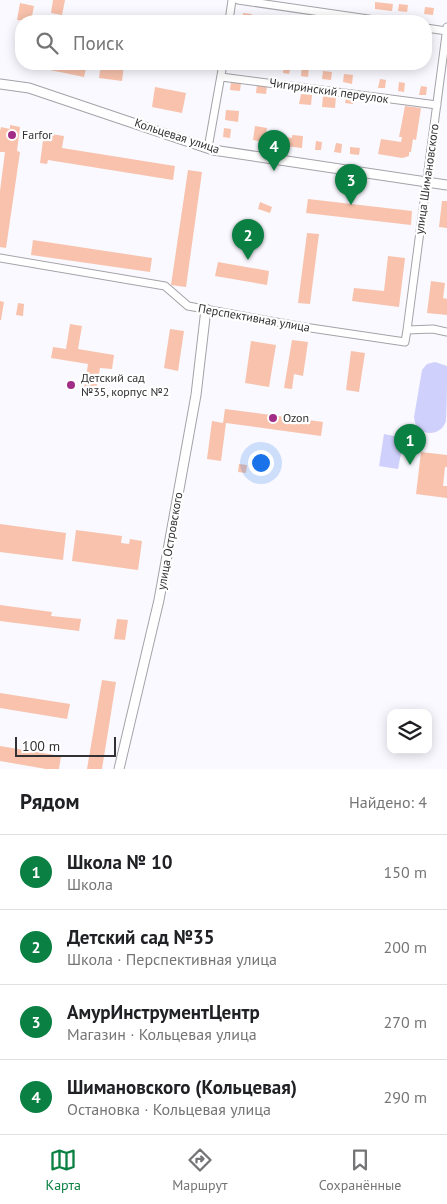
<!DOCTYPE html>
<html lang="ru">
<head>
<meta charset="utf-8">
<style>
	:root { --surface:#fff; --page:#f6f6f6; --text:#202124; --muted:#757577; --line:#e0e0e0; --accent:#0b8043 }
	body { margin:0; font-family:"PT Sans",sans-serif; background:var(--page); color:var(--text) }
	.controls { position:absolute; right:15px; bottom:15px; display:grid; overflow:hidden; border-radius:10px; box-shadow:0 2px 12px #0003 }
	.controls button { width:45px; height:45px; display:grid; place-items:center; padding:0; border:0; border-bottom:1px solid var(--line); background:var(--surface); color:var(--text); font:25px sans-serif }
	.scale { position:absolute; left:15px; bottom:12px; width:101px; box-sizing:border-box; padding-left:5px; border:2px solid #313133; border-top:0; font-size:14px; line-height:18px; white-space:nowrap; color:#313133; -webkit-text-stroke:4px #fff; paint-order:stroke }
	.you { position:absolute; left:260px; top:462px; width:18px; height:18px; margin:-12px; border:4px solid #fff; border-radius:50%; background:#1a73e8; box-shadow:0 0 0 8px #1a73e833 }
	.badge { display:grid; place-items:center; width:32px; height:32px; border-radius:50%; background:var(--accent); color:#fff; font-size:16px; font-weight:700 }
	.pin { position:absolute; translate:-50% -41px; filter:drop-shadow(0 1px 2px #0008) }
	.pin::after { content:''; position:absolute; top:26px; width:18px; height:15px; background:inherit; clip-path:polygon(0 0,100% 0,50% 100%) }
	.list { margin:0; padding:0; list-style:none }
	h2 { display:flex; justify-content:space-between; align-items:center; height:65px; margin:0; padding:0 20px; font-size:21px }
	h2 small { font-size:16px; font-weight:400; color:var(--muted) }
	.list li { display:grid; grid-template-columns:32px 1fr auto; gap:15px; align-items:center; box-sizing:border-box; height:75px; padding:0 20px; border-top:1px solid var(--line) }
	.list b { display:block; font-size:19px; white-space:nowrap }
	.list p { margin:0; font-size:16px; white-space:nowrap; color:var(--muted) }
	.list em { font-size:16px; font-style:normal; color:var(--muted) }
	.icon { flex:none; width:28px; height:28px; fill:none; stroke:currentColor; stroke-width:2; stroke-linecap:round; stroke-linejoin:round }
	.map { position:relative; flex:none; width:447px; height:769px; overflow:hidden }
	.search { position:absolute; background:var(--surface); box-shadow:0 2px 12px #0003; left:15px; right:15px; top:15px; height:55px; display:flex; align-items:center; gap:12px; box-sizing:border-box; padding:0 18px; border-radius:20px; color:var(--muted); font-size:19px }
	.sheet { height:365px; background:var(--surface) }
	nav { display:flex; justify-content:space-around; align-items:center; box-sizing:border-box; height:70px; border-top:1px solid var(--line); background:var(--surface); font-size:14px; color:var(--muted) }
	nav a { display:grid; justify-items:center; gap:2px }
	nav .on { color:var(--accent) }
	.map>svg:first-child { display:block }
	.green { fill:#d0d0fc }
	.building { fill:#f8c2ac }
	.lines { fill:none; stroke-linecap:round; stroke-linejoin:round }
	.minor-casing { stroke:#a3a3a8; stroke-width:9 }
	.tertiary-casing { stroke:#a3a3a8; stroke-width:11 }
	.minor { stroke:#fff; stroke-width:7 }
	.tertiary { stroke:#fff; stroke-width:9 }
	.poi-dot { fill:#a22d87; stroke:#fff; stroke-width:2 }
	.labels { text-anchor:middle; stroke-width:4.5; stroke-linejoin:round; paint-order:stroke }
	.street-label { font-size:12px; fill:#313133; stroke:#fff }
	.poi-label { font-size:12px; fill:#313133; stroke:#fff; text-anchor:start }
</style>
</head>
<body>
<div class="map">
<svg width="447" height="769" viewBox="0 0 447 769">
	<rect width="100%" height="100%" fill="#f9f9ff"/>
	<!-- green -->
	<path class="green" d="M435 362 447 366C447 380 447 409 446 421 440 439 415 436 414 417L422 370 427 364Z
		M384 434 404 438 398 469 379 466Z"/>
	<!-- building -->
	<path class="building" d="M53 0H65L62 15 51 13Z
		M375 2 393 4 392 11 375 9Z
		M20 3 34 6 31 21 17 20Z
		M399 4 408 5 407 12 398 11Z
		M425 7 434 8 433 15 424 14Z
		M243 13 252 14 251 20 243 19Z
		M266 15 276 16 275 21H265Z
		M46 64H87L84 77 45 69Z
		M101 64 124 65 122 81 99 78Z
		M284 64 291 65 289 74 283 73Z
		M302 66 309 67 308 77 301 76Z
		M323 71 332 72 331 80 322 79Z
		M344 74 353 75 352 84 343 82Z
		M380 79 386 80 385 88H378Z
		M231 82 241 83 240 91 230 90Z
		M399 82 405 83 404 92 398 91Z
		M257 85 267 86 266 94 256 93Z
		M421 86 427 87 426 95H419Z
		M155 87 186 93 182 113 152 107Z
		M301 94 312 95 311 105 299 104Z
		M323 96 336 97 335 108 322 107Z
		M346 98H353V104L345 103Z
		M405 106 421 108 416 140 413 139 411 152H409V156L406 157 402 158 378 154 381 139 401 142 402 137H399Z
		M226 110 239 111 238 122 225 120Z
		M10 125 20 127 17 151 20 152 6 248 0 247V191L5 152H0V131L1 127 10 129Z
		M255 126 267 128 265 142 253 140Z
		M224 128 231 129 230 138 223 137Z
		M44 133 64 136 62 148 175 166 173 180 48 160 47 164 40 163Z
		M269 135 292 138V135L303 136 302 148 268 144Z
		M316 141 322 142 321 150H315Z
		M336 143 342 144 341 153 334 152Z
		M350 147 360 148 359 155 350 154Z
		M188 170 202 172 186 287 171 285Z
		M308 199 412 211 411 225 306 213Z
		M442 201H447V228L439 227Z
		M260 202 272 207 270 213 258 209Z
		M307 233 319 234 310 304 298 303Z
		M33 240 152 258 150 272 31 255Z
		M388 256 405 258 399 307 352 301 354 288 384 291Z
		M218 262 269 271 267 285 215 276Z
		M431 281 445 283 443 298 447 299V315L427 313Z
		M0 301 4 302 1 320H0Z
		M18 303 24 304 23 316 16 315Z
		M70 324 82 326 78 349 114 355 112 369 100 368 96 391 84 389 88 364 51 358 53 347 66 349Z
		M170 329 184 331 178 371 164 368Z
		M292 340 308 342 303 376 294 374 292 389 284 388Z
		M251 341 276 345 269 387 245 383Z
		M351 351 365 353 359 392 346 390Z
		M225 409 323 422 321 436 226 423 221 461 207 459 212 421 223 423Z
		M421 452 447 455V467H445L443 486H447V498L416 494Z
		M239 464 247 465 246 473 238 472Z
		M0 524 66 533 63 560 0 552Z
		M76 530 122 536 121 543 129 544 130 539 142 541 138 570 72 561Z
		M0 605 52 612 51 616 81 619 79 631 0 621Z
		M117 619 128 620 125 640 114 639Z
		M102 680 116 682 102 769H87Z
		M0 693 70 704 67 719 0 708Z
		M0 746 61 756 59 769H46L0 761Z"/>
	<g class="lines">
		<!-- minor casing -->
		<g class="minor-casing">
			<path id="minor" d="M238 0 382 21
				M229 21 232 0
				M426 28 447 31
				M221 77 437 105
				M208 148 223 64
				M0 258 165 286 188 306 304 327 405 342 407 330 433 329 447 332
				M407 330 447 27"/>
		</g>
		<!-- tertiary casing -->
		<g class="tertiary-casing">
			<path id="tertiary" d="M0 84 29 88 213 150 447 185
				M119 769 159 600 196 395 206 309"/>
		</g>
		<!-- minor -->
		<use href="#minor" class="minor"/>
		<!-- tertiary -->
		<use href="#tertiary" class="tertiary"/>
	</g>
	<!-- markers -->
	<g class="poi-dot">
		<circle cx="12" cy="135" r="5"/>
		<circle cx="71" cy="385" r="5"/>
		<circle cx="273" cy="418" r="5"/>
	</g>
	<g class="labels">
		<!-- street labels -->
		<g class="street-label">
			<text transform="translate(329 91) rotate(8)" y="4">Чигиринский переулок</text>
			<text transform="translate(177 136) rotate(18)" y="4">Кольцевая улица</text>
			<text transform="translate(427 179) rotate(-82)" y="4">улица Шимановского</text>
			<text transform="translate(254 318) rotate(10)" y="4">Перспективная улица</text>
			<text transform="translate(170 541) rotate(-80)" y="4">улица Островского</text>
		</g>
		<!-- poi labels -->
		<g class="poi-label">
			<text x="22" y="139">Farfor</text>
			<text x="81" y="382">Детский сад<tspan x="81" dy="14">№35, корпус №2</tspan></text>
			<text x="283" y="422">Ozon</text>
		</g>
	</g>
</svg>
<div class="controls">
<button><svg class="icon" aria-label="layers" viewBox="0 0 24 24"><path d="M12 4l9 5-9 5-9-5zM3 14l9 5 9-5"/></svg></button>
</div>
<div class="scale">100 m</div>
<div class="you"></div>
<div class="pin badge" style="left:410px;top:465px">1</div>
<div class="pin badge" style="left:248px;top:260px">2</div>
<div class="pin badge" style="left:351px;top:205px">3</div>
<div class="pin badge" style="left:274px;top:171px">4</div>
<div class="search"><svg class="icon" aria-label="search" viewBox="0 0 24 24"><circle cx="10" cy="10" r="6"/><path d="M15 15l6 6"/></svg>Поиск</div>
</div>
<section class="sheet">
<h2>Рядом<small>Найдено: 4</small></h2>
<ul class="list">
<li><span class="badge">1</span><div><b>Школа № 10</b><p>Школа</p></div><em>150 m</em></li>
<li><span class="badge">2</span><div><b>Детский сад №35</b><p>Школа · Перспективная улица</p></div><em>200 m</em></li>
<li><span class="badge">3</span><div><b>АмурИнструментЦентр</b><p>Магазин · Кольцевая улица</p></div><em>270 m</em></li>
<li><span class="badge">4</span><div><b>Шимановского (Кольцевая)</b><p>Остановка · Кольцевая улица</p></div><em>290 m</em></li>
</ul>
</section>
<nav>
<a class="on"><svg class="icon" aria-label="map" viewBox="0 0 24 24"><path d="M3 6l6-2 6 2 6-2v14l-6 2-6-2-6 2zM9 4v14M15 6v14"/></svg>Карта</a>
<a><svg class="icon" aria-label="directions" viewBox="0 0 24 24"><path d="M12 3l9 9-9 9-9-9zM9 14v-3h6M13 9l2 2-2 2"/></svg>Маршрут</a>
<a><svg class="icon" aria-label="saved" viewBox="0 0 24 24"><path d="M7 4h10v16l-5-4-5 4z"/></svg>Сохранённые</a>
</nav>
</body>
</html>
